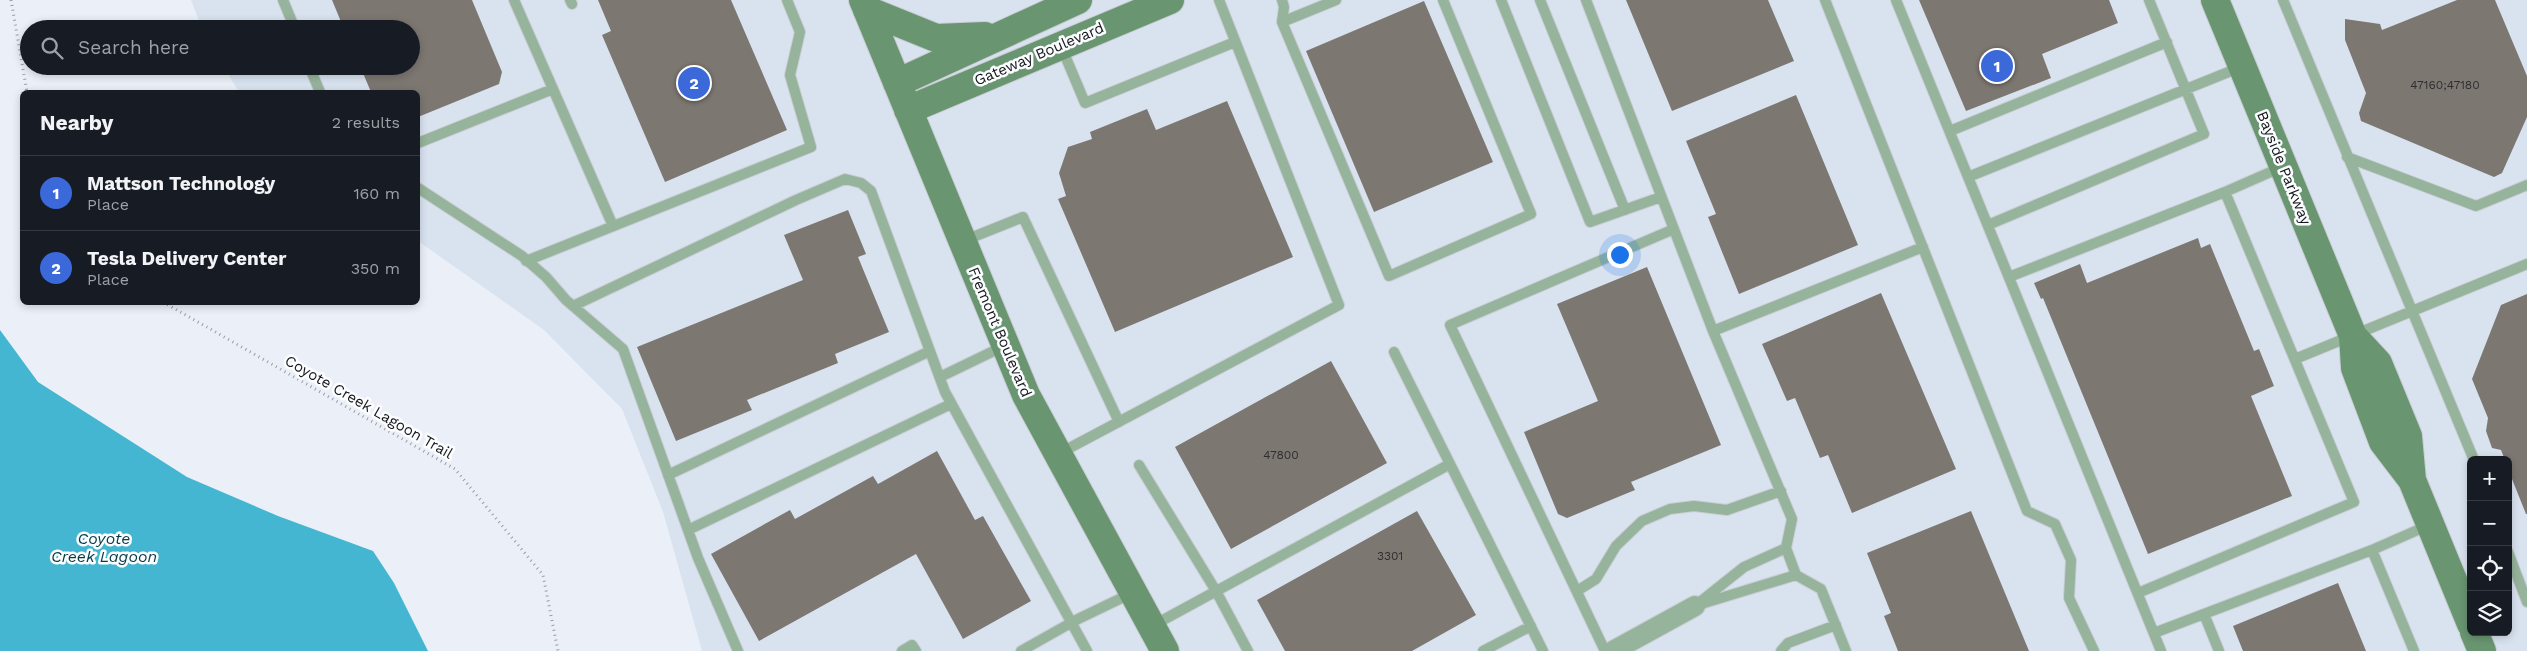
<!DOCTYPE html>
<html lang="en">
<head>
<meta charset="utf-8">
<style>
	:root { --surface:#171b24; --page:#242831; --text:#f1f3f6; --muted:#9ea1a6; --line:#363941; --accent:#3b69d9 }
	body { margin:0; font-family:"Work Sans",sans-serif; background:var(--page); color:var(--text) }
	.controls { position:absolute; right:15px; bottom:15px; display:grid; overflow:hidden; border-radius:8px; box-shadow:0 2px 8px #0003 }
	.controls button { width:45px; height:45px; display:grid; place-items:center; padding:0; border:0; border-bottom:1px solid var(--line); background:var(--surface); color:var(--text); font:25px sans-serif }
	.you { position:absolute; left:1619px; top:254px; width:18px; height:18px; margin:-12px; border:4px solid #fff; border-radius:50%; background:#1a73e8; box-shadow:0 0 0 8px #1a73e833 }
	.badge { display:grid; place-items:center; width:32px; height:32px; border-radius:50%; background:var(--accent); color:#fff; font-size:16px; font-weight:700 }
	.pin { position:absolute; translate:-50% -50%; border:2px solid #fff; box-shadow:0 1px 5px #0006 }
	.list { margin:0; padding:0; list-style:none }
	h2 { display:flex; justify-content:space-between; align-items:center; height:65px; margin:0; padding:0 20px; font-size:21px }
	h2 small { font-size:16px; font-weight:400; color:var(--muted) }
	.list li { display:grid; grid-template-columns:32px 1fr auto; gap:15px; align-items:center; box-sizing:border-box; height:75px; padding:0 20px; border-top:1px solid var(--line) }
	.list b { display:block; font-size:19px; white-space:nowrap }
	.list p { margin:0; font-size:16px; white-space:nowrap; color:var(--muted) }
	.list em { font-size:16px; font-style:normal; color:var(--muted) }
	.icon { flex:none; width:28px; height:28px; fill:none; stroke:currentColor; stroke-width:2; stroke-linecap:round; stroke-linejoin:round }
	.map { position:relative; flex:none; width:2527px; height:651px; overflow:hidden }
	.search { position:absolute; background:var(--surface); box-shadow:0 2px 8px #0003; left:20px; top:20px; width:400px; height:55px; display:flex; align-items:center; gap:12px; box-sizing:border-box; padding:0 18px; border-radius:28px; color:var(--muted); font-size:19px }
	.panel { position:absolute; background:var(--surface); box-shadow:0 2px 8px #0003; left:20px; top:90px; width:400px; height:215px; border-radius:8px }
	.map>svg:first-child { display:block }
	.built { fill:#d9e3f0; fill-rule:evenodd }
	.water { fill:#45b6d1 }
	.building { fill:#7d7772 }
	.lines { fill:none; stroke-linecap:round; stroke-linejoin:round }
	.lane-casing { stroke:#c9cdd4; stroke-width:12 }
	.street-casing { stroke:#c9cdd4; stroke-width:22 }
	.secondary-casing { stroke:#c9cdd4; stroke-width:30 }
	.path { stroke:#999da3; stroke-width:3; stroke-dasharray:1 4; stroke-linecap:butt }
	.lane { stroke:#96b39b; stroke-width:10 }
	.street { stroke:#96b39b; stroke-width:20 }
	.secondary { stroke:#699671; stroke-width:28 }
	.labels { text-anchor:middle; stroke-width:5; stroke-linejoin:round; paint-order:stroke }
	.number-label { font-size:12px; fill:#2f2f30 }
	.street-label { font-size:15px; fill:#15171a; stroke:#fcfdff }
	.water-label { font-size:16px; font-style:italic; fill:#053a46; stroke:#fcfdff }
</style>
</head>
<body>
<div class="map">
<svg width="2527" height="651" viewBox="0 0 2527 651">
	<rect width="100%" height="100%" fill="#ebf0f8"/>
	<!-- built -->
	<path class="built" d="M191 0H2527V651H702L663 512 622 409 544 330 418 241V92H239L223 66H411V29H202ZM2471 460H2508V632H2471Z"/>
	<!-- water -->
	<path class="water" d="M0 330 38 382 187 477 278 516 373 551 394 583 428 651H0Z"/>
	<!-- building -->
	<path class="building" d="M332 0H472L502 72 499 84 418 117V92H371L360 66H411V29H344Z
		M598 0H731L787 130 665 182 602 35 611 31Z
		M1626 0H1768L1794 61 1672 111Z
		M1919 0H2109L2118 23 2042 54 2051 78 1966 111Z
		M2457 0H2495L2527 76V117L2502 173 2494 177 2361 121 2359 113 2366 93 2345 40V19L2380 24 2382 30Z
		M1424 1 1493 162 1374 212 1306 51Z
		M1796 95 1858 245 1739 294 1708 217 1716 214 1686 141Z
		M1227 101 1293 257 1115 332 1058 199 1066 196 1059 173 1068 147 1092 139 1090 132 1147 109 1156 130Z
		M848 210 866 254 858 257 889 332 835 354 838 363 747 400 752 410 676 441 637 347 803 280 784 235Z
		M2198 238 2201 248 2210 244 2254 351 2259 349 2274 386 2251 396 2292 496 2148 554 2043 298 2041 299 2034 283 2080 264 2087 283Z
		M1647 267 1721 445 1631 482 1635 490 1567 518 1558 514 1524 432 1598 401 1557 304Z
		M1881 293 1956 469 1852 513 1828 455 1820 458 1795 398 1787 401 1762 344Z
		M2527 294V514H2526L2508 469V460H2505L2501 450 2492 448 2486 431 2488 418 2472 379 2501 305Z
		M1331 361 1387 463 1231 549 1175 447Z
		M937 451 975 520 983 516 1031 601 963 639 916 554 759 641 711 554 790 510 795 519 873 476 878 484Z
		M1417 511 1476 615 1412 651H1285L1257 600Z
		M1971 511 2029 651H1898L1884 616 1891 613 1867 553Z
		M2338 583 2366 651H2243L2233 626Z"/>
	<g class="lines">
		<!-- lane casing -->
		<g class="lane-casing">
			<path id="lane" d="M283 0 295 29
				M514 0 613 226
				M570 0 572 4
				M1282 0 1284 7 1282 22 1389 276 1531 214 1443 0
				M1501 0 1590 222 1661 197
				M1540 0 1625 210
				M1586 0 1713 331 1792 519 1786 548 1796 575 1821 589 1846 651
				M1825 0 2027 511 2055 524 2071 560 2069 598 2094 651
				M1896 0 2161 651
				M2283 0 2474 460
				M1282 22 1336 0
				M1061 46 1085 103 1235 42
				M309 66 320 92
				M1950 131 2167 42
				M418 143 553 89
				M2347 157 2476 206 2527 185
				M1968 177 2241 67
				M418 188 522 256 546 277 566 300 623 349 698 558 738 651
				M1988 225 2204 134 2149 0
				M963 241 1023 217 1119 422
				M526 261 811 147 790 75 800 32 787 0
				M2009 277 2225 192 2282 167
				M573 306 796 200 845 179 861 183 871 191 945 392 1087 651
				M1713 331 1923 247
				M1394 352 1450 464
				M2295 359 2527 264
				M940 377 1004 346
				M1060 453 1339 305 1219 0
				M1139 465 1216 591 1248 651
				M668 475 930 351
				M688 530 951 404
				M2372 550 2414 651
				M2508 552 2527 602
				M1577 591 1596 579 1616 546 1642 521 1670 509 1694 506 1727 510 1781 491
				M2138 593 2354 502 2225 192
				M1701 604 1796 575
				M1695 606 1744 567 1786 548
				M2204 614 2219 651
				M1152 626 1450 464 1543 651
				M2154 633 2372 550 2429 525
				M902 651 912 645 916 651
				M1021 651 1076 620 1132 593
				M1483 651 1531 626
				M1605 651 1450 325 1674 229
				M1781 651 1788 643 1836 625"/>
		</g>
		<!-- street casing -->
		<g class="street-casing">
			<path id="street" d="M1613 651 1695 606"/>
		</g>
		<!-- secondary casing -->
		<g class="secondary-casing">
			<path id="secondary" d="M863 0 1026 395 1165 651
				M2215 0 2353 336 2355 368 2383 442 2412 480 2471 624
				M867 10 936 38 985 36
				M897 83 1078 0
				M908 110 1170 0
				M2353 336 2378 363 2408 436 2412 480
				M2474 632 2482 651"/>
		</g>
		<!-- path -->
		<path class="path" d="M11 0 27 92
			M163 302 455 469 543 575 558 651"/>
		<!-- lane -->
		<use href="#lane" class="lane"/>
		<!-- street -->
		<use href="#street" class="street"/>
		<!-- secondary -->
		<use href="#secondary" class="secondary"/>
	</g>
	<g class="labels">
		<!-- number labels -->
		<g class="number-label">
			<text x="2445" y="89">47160;47180</text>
			<text x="1281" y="459">47800</text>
			<text x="1390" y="560">3301</text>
		</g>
		<!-- street labels -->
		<g class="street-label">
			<text transform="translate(1039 54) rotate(-23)" y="5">Gateway Boulevard</text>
			<text transform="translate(2284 168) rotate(68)" y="5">Bayside Parkway</text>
			<text transform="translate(1000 332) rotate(67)" y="5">Fremont Boulevard</text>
			<text transform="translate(369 407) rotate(30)" y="5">Coyote Creek Lagoon Trail</text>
		</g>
		<!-- water labels -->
		<g class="water-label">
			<text x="104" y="544">Coyote<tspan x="104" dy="18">Creek Lagoon</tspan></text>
		</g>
	</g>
</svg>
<div class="controls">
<button>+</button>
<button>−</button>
<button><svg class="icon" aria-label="locate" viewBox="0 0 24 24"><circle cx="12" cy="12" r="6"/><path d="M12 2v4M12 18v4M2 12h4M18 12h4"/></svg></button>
<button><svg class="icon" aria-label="layers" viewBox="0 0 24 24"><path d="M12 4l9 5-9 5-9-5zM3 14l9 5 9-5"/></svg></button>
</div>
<div class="you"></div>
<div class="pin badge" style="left:1997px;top:66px">1</div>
<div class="pin badge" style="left:694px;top:83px">2</div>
<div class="search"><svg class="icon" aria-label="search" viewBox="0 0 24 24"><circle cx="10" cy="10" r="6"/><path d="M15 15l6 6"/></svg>Search here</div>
<section class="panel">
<h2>Nearby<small>2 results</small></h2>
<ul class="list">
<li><span class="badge">1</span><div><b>Mattson Technology</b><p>Place</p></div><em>160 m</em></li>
<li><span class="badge">2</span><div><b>Tesla Delivery Center</b><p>Place</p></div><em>350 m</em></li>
</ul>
</section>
</div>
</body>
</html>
